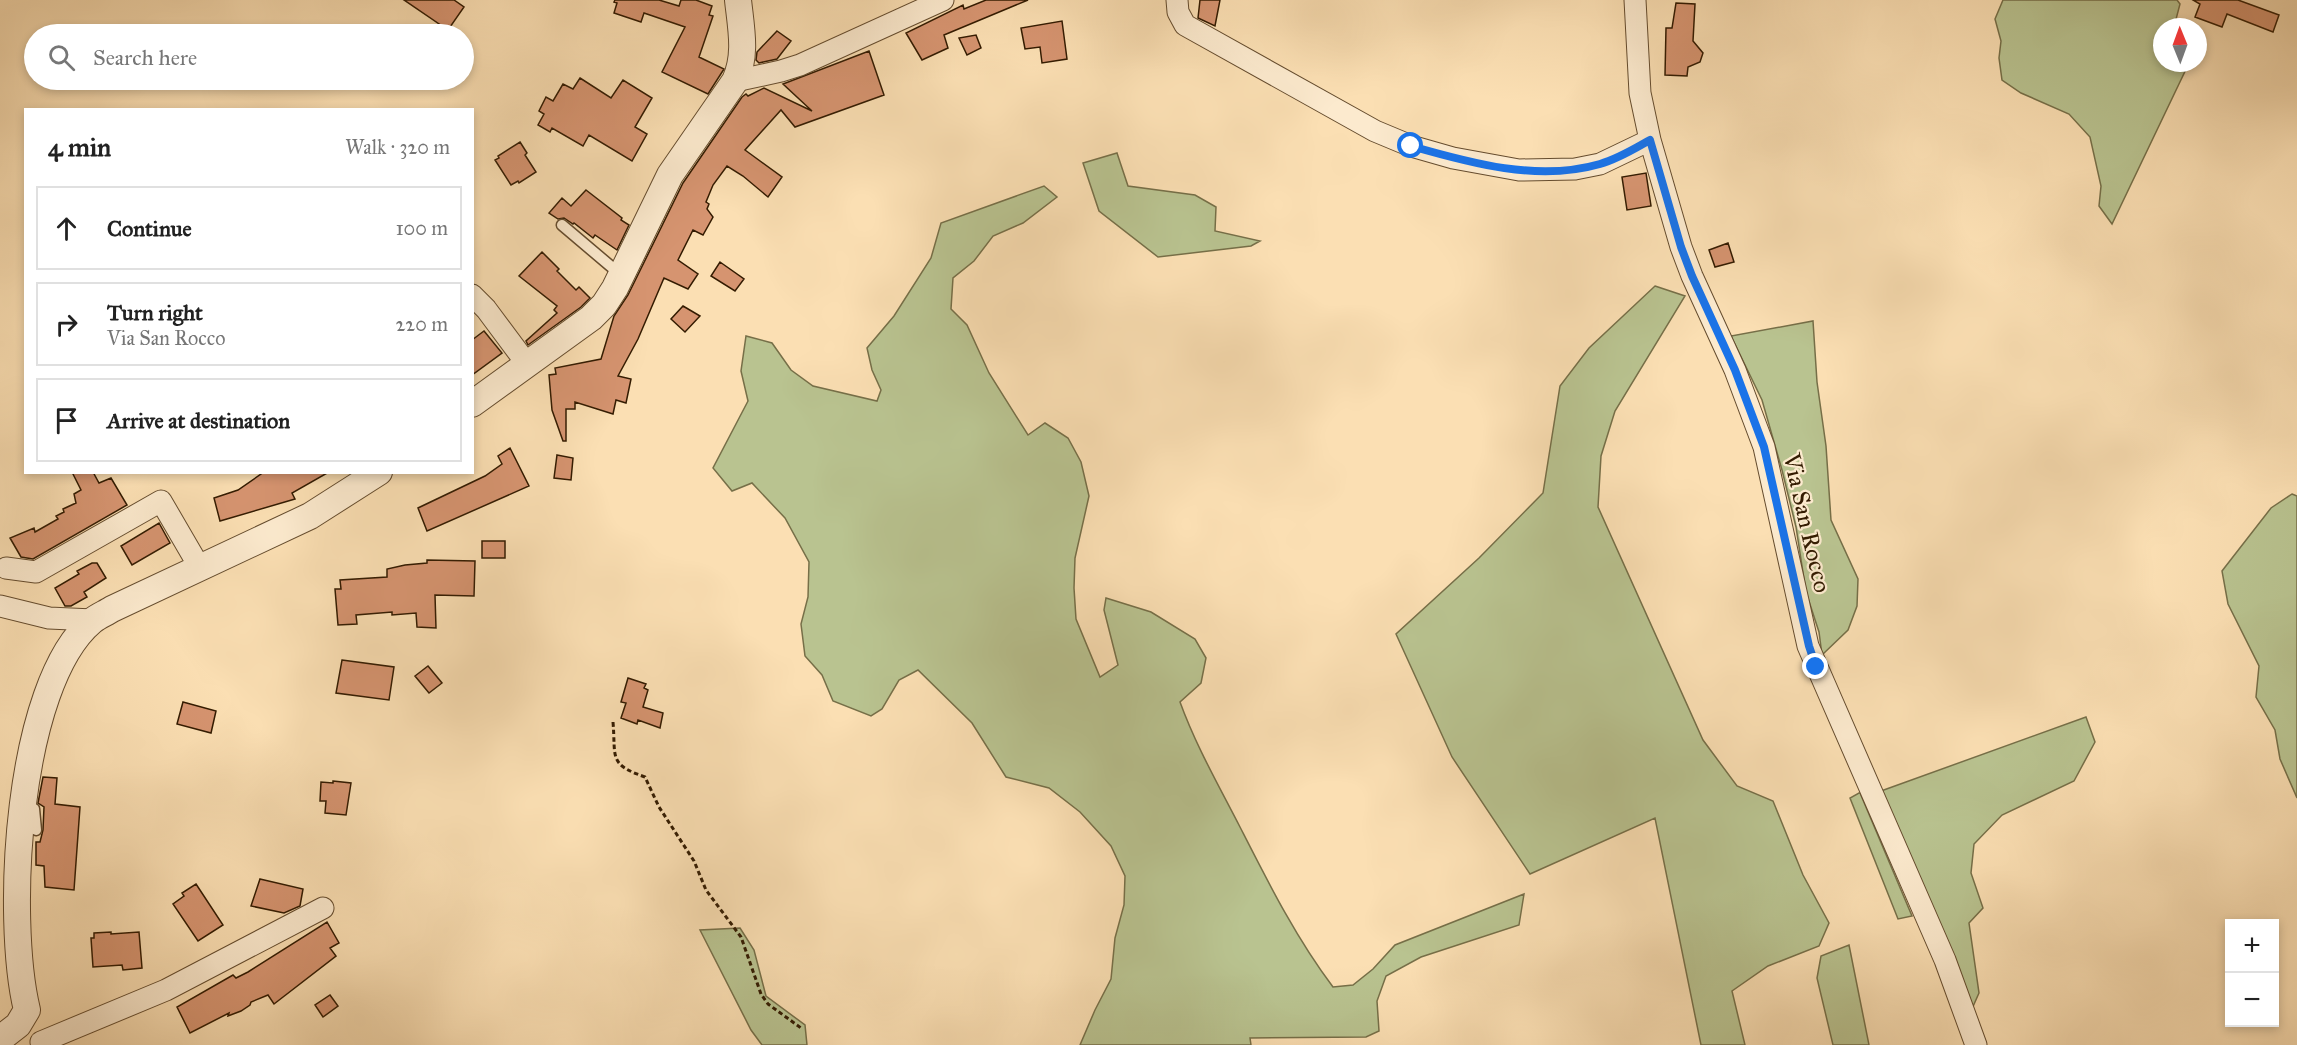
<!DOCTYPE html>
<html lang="en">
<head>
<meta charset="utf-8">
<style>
	:root { --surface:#fff; --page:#f2f2f2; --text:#222; --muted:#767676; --line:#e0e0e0 }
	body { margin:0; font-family:"IM FELL Great Primer",serif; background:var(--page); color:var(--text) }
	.controls { position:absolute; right:18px; bottom:18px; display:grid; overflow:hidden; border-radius:0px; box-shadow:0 3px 9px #0003 }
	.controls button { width:54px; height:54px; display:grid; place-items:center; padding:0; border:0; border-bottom:2px solid var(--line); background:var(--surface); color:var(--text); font:30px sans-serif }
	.compass { position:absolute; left:2153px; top:18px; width:54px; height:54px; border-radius:50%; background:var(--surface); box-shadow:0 3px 9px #0003; rotate:359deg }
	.stop { position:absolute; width:18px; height:18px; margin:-14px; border:4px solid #1a73e8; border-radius:50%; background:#fff }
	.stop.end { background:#1a73e8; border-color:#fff; box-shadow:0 2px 6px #0008 }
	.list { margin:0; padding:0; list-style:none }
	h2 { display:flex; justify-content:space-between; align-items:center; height:78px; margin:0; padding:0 24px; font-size:26px }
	h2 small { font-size:20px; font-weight:400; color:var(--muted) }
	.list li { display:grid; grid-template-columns:39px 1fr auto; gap:18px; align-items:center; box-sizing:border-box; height:84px; margin:0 12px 12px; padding:0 12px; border:2px solid var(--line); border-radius:0px }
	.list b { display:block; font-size:22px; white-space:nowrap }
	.list p { margin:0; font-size:20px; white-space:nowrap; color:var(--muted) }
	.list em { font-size:20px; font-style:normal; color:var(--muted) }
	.icon { flex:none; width:33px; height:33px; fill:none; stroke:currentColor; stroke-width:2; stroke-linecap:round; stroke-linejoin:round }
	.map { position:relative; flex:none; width:2297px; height:1045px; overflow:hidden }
	.search { position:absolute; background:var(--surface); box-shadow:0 3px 9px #0003; left:24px; top:24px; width:450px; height:66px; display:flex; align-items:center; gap:15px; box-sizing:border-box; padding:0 21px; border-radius:33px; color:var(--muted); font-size:22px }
	.panel { position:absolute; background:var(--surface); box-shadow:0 3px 9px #0003; left:24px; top:108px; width:450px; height:366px; border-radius:0px }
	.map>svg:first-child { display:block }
	.green { fill:#b9c390; stroke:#766f48; stroke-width:1.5 }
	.building { fill:#d69470; stroke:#331b01; stroke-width:1.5 }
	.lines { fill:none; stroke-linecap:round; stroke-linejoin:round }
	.service-casing { stroke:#654c2e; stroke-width:13 }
	.minor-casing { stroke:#654c2e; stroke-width:23 }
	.tertiary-casing { stroke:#654c2e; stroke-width:28 }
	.path { stroke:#331b01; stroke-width:3; stroke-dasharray:4.5 3; stroke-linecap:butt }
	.service { stroke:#fceace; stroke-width:10 }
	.minor { stroke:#fceace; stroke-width:21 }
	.tertiary { stroke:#fceace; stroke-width:26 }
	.route { stroke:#1a73e8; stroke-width:8 }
	.labels { text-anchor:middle; stroke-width:4.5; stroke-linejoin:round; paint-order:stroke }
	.street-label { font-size:24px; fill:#331b01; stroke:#fceace }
</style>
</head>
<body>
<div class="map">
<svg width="2297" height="1045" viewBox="0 0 2297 1045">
	<rect width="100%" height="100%" fill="#fbdfb3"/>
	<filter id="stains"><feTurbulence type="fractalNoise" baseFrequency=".00333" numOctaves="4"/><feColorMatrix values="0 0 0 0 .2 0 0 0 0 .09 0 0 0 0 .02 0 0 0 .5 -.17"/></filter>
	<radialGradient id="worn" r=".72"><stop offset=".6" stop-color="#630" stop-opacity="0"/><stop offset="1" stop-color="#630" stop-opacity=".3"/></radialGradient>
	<!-- green -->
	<path class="green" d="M2003 0H2177L2180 4 2174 27H2162V63H2189L2112 224 2099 206 2101 186 2090 137 2069 114 2021 93 2002 80 1999 58 2001 41 1995 19Z
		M1117 153 1128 186 1195 195 1216 207 1215 231 1260 241 1251 246 1158 257 1099 211 1083 163Z
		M1044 186 1057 197 1023 223 993 236 974 261 953 278 951 309 967 325 989 373 1028 435 1045 423 1068 438 1081 462 1089 496 1075 558 1074 588 1076 619 1100 677 1118 665 1104 610 1106 598 1151 612 1195 639 1206 658 1201 683 1180 702C1196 746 1219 786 1240 827 1268 882 1296 938 1333 987L1353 985 1373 969 1395 945 1524 894 1519 925 1421 957 1386 976 1377 1001 1379 1031 1366 1037 1250 1038 1251 1045H1080L1095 1010 1111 979 1115 938 1124 905 1125 876 1111 846 1080 812 1049 788 1006 777 972 723 918 670 899 680 882 709 871 716 833 701 822 675 805 656 801 624 808 597 809 562 785 518 752 483 732 491 713 468 748 401 741 371 746 336 772 343 791 370 813 386 877 401 881 390 872 370 867 348 894 316 931 258 941 223Z
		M1655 286 1685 296 1615 411 1601 456 1598 507 1703 740 1737 786 1773 801 1803 875 1829 923 1819 946 1768 966 1732 991 1745 1045H1701L1655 818 1530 874 1452 757 1396 634 1479 558 1543 493 1560 386 1589 348Z
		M1813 321 1817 382 1826 446 1831 520 1858 579 1857 606 1848 630 1822 655 1819 632 1806 592 1796 527 1782 470 1762 400 1731 336Z
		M2292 494 2297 496V798L2280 759 2275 730 2256 697 2259 666 2228 604 2222 571 2271 508Z
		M2086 717 2095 742 2074 781 2002 815 1974 844 1971 873 1983 908 1969 923 1979 993 1971 1011 1881 791Z
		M1859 793H1860L1912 916 1898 919 1850 798Z
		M740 928 754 950 766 996 805 1025 807 1045H762L751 1030 700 930Z
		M1849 945 1869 1045H1833L1817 978 1821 956Z"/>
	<!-- building -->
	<path class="building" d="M404 0H454L464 7 448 30Z
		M615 0H659L679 6 681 0H696L712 6 709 15 713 16 699 57 724 69 708 94 662 72 685 27 644 13 641 22 614 13 617 3 614 2Z
		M986 0H1028L944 35 948 48 922 60 906 33 963 5 964 9Z
		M1200 0H1220L1215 26 1198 18Z
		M2193 0H2238L2279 15 2273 32 2227 14 2222 27 2195 17 2200 4Z
		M1676 3 1695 4 1693 41 1703 53 1700 62 1688 67 1687 76 1665 75 1666 28H1672Z
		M1062 21 1067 59 1042 63 1040 47 1025 49 1021 28Z
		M777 31 791 41 777 59 759 63 756 60 757 52Z
		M976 35 981 48 967 55 959 38Z
		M869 51 884 95 795 127 781 110 745 150 782 177 768 197 743 176 727 166 713 185 706 202 709 204 707 209 713 217 703 235 693 230 678 260 698 274 688 289 664 278 638 339 618 376 631 379 626 403 616 400 613 414 575 402V409H566V441H563L552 410 549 375 556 374 555 368 601 359 614 316 628 295 683 183 742 97 746 94 748 96 764 88 812 111 783 84Z
		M580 78 611 98 623 80 652 98 635 127 647 134 632 161 589 135 583 146 552 128 550 132 538 125 544 114 539 111 546 97 553 101 563 84 573 89Z
		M520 142 527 153 525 155 536 172 519 183 518 181 511 185 495 160 499 158 498 156Z
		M1646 173 1651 206 1627 210 1622 177Z
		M586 190 622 218 621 220 629 225 617 250 595 235 593 238 574 223 573 224 564 218 558 219 549 213 562 198 571 206Z
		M1728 243 1734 262 1715 267 1709 250Z
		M542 252 559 269 557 271 576 290 579 287 590 298 581 307 528 345 526 341 557 313 554 310 557 306 519 276Z
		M720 262 744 279 735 291 711 276Z
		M683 306 700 316 685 332 671 319Z
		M484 331 502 353 472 375V340Z
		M510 448 529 486 427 531 418 508 485 476 502 464 498 456Z
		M557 455 573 458 571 480 554 478Z
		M72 472H93L99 483 111 478 127 505 33 559 21 557 10 538 34 528 35 532 58 519 56 516 64 512 63 509 76 503 74 494 81 490Z
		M264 472H329L292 493 295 499 220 521 214 498 238 490Z
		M159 523 170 543 132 565 121 546Z
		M482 541H505V558H482Z
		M427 560 475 561 474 596 435 595 436 628 417 627 416 613 392 615V612L356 615 357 624 338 625 335 589H341L340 580 387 577V569L405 565 427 563Z
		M92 563H97L106 578 84 592 87 597 71 606H65L55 588 79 574 77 571Z
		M342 660 394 667 389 700 336 693Z
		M428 666 442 683 429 693 415 676Z
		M628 678 646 684 644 688 648 690 643 707 663 713 660 728 638 720 637 724 621 718 626 703 621 702Z
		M183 702 216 711 211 733 177 724Z
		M43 777 57 778 55 804 80 807 74 890 45 887 44 866 36 865V842H40L43 830 44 807 38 803Z
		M333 781 351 783 346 815 325 813 326 801H320L321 782 333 783Z
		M260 879 303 889 300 906 284 913 251 906Z
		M196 884 223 925 198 941 173 904 184 896 182 893Z
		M327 922 339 943 330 948 336 956 274 1004 268 995 251 1002 250 1005 241 1011 228 1016 229 1013 190 1033 177 1007 233 975 236 978 248 972Z
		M111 932V934L139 932 142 968 123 970 122 965 93 967 91 938H94V933Z
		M330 995 338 1006 323 1017 315 1005Z"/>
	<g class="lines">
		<!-- service casing -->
		<g class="service-casing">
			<path id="service" d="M562 225 621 275
				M27 807 34 809 36 830"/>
		</g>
		<!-- minor casing -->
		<g class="minor-casing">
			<path id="minor" d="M1177 0 1178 12 1185 25 1375 131 1411 146 1453 158 1519 170 1575 169 1600 164 1650 140
				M1635 0 1640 93 1650 140 1681 247 1692 276 1735 370 1764 447 1808 646 1945 960 1976 1045
				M735 81 781 71 800 65 943 0
				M472 295 486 309 527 364
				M6 568 36 572 161 501 200 568
				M0 606 49 618 93 620
				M41 1042 166 990 323 908"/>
		</g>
		<!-- tertiary casing -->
		<g class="tertiary-casing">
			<path id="tertiary" d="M472 404 591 318 604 305 615 288 670 175 735 81C747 55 741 28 738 0
				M0 1039 18 1025 27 1010C5 919 16 685 92 621 98 616 106 613 112 609L310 516 379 472"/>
		</g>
		<!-- path -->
		<path class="path" d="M613 722C616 758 608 764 645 777L659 807 694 861 706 890 741 937 761 994 768 1004 801 1028"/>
		<!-- service -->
		<use href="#service" class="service"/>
		<!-- minor -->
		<use href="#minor" class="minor"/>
		<!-- tertiary -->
		<use href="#tertiary" class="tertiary"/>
	</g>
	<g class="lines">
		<!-- route -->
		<path class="route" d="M1411 146C1470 163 1538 182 1600 164 1618 159 1634 149 1650 140L1681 247 1692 276 1735 370 1764 447 1809 646 1816 667"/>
	</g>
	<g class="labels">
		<!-- street labels -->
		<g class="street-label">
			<text transform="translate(1807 523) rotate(77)" y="8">Via San Rocco</text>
		</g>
	</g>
	<rect width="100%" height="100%" filter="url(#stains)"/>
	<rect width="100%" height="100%" fill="url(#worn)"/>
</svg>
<div class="controls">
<button>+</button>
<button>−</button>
</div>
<svg class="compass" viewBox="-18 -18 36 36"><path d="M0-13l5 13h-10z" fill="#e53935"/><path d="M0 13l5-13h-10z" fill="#767676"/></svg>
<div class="stop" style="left:1411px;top:146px"></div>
<div class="stop end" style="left:1816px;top:667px"></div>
<div class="search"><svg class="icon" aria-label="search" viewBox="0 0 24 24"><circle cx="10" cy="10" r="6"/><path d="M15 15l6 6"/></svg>Search here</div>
<section class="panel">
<h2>4 min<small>Walk · 320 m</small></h2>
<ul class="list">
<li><svg class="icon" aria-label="ahead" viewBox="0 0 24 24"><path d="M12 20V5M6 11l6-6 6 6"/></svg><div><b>Continue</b></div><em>100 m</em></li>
<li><svg class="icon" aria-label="right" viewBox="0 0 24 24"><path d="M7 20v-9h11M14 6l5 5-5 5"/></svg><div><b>Turn right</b><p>Via San Rocco</p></div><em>220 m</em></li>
<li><svg class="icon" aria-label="arrive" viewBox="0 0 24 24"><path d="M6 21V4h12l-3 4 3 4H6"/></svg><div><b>Arrive at destination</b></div></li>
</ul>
</section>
</div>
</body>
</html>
